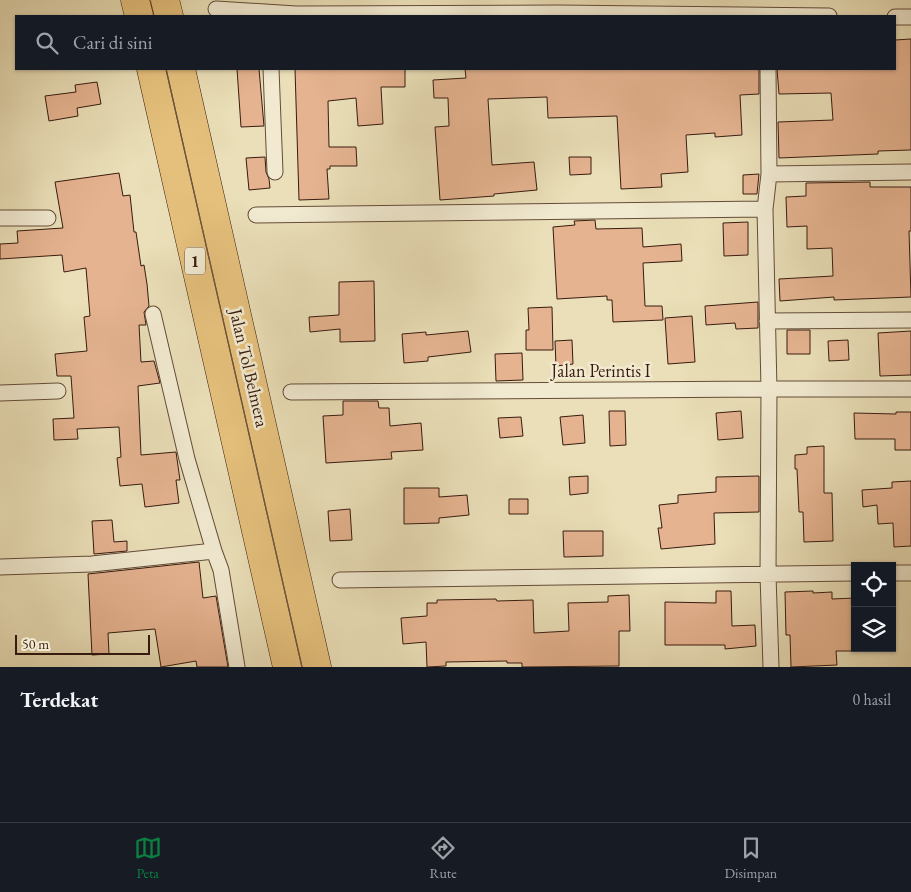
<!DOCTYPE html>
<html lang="id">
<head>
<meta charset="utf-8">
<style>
	:root { --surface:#171b24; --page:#20242c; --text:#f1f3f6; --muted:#9ea1a6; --line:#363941; --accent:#0b8043 }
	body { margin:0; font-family:"EB Garamond",serif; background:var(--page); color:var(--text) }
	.controls { position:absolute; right:15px; bottom:15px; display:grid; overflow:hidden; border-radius:0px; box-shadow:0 1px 4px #0004 }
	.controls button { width:45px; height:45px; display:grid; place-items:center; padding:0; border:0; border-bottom:1px solid var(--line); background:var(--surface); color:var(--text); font:25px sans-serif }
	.scale { position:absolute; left:15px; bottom:12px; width:135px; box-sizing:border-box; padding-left:5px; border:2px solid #381b0f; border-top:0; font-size:14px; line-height:18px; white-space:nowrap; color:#381b0f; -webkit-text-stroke:4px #f1ead1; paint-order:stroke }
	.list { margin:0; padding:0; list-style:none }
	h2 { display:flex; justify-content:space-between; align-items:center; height:65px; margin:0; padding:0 20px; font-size:21px }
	h2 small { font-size:16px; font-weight:400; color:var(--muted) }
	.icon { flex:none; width:28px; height:28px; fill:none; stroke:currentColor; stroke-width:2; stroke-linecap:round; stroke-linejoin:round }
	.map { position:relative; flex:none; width:911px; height:667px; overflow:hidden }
	.search { position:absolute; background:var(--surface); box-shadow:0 1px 4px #0004; left:15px; right:15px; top:15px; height:55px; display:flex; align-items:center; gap:12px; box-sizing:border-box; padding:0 18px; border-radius:0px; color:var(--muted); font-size:19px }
	.sheet { height:155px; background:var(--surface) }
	nav { display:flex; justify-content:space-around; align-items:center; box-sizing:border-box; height:70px; border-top:1px solid var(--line); background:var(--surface); font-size:14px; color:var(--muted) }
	nav a { display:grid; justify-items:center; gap:2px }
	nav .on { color:var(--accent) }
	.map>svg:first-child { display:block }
	.building { fill:#e5b390; stroke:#381b0f }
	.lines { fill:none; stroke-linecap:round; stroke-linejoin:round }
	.minor-casing { stroke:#644c39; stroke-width:17 }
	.motorway-casing { stroke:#381b0f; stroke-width:29 }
	.minor { stroke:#f1ead1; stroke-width:15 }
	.motorway { stroke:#e5c07c; stroke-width:28 }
	.labels { text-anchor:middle; stroke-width:5; stroke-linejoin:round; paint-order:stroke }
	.shield { fill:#f1ead1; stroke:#705949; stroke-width:1 }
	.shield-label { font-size:16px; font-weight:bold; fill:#381b0f }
	.street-label { font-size:18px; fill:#381b0f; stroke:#f1ead1 }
</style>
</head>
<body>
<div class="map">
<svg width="911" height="667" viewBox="0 0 911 667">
	<rect width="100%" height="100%" fill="#eadfb8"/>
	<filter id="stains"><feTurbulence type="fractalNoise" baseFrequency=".004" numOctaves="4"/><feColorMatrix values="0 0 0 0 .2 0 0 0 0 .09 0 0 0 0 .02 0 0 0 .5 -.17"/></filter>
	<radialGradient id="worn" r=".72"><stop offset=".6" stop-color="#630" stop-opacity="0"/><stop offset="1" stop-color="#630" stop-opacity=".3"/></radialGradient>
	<!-- building -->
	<path class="building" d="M911 39V150L878 151V154L779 158 778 122 833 120 831 93 779 94 777 69H895V40Z
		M237 69H259L264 126 241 127Z
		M295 69H405V87H381L383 124 358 126 356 98 328 101 329 147H356L357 166H330V169H327L329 199 299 200Z
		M465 69H759V94L740 95 742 135 715 137V133L686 135 688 172 661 174 662 187 621 189 617 116 548 118 547 97 488 99 492 165 534 162 537 190 494 194V196L440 200 435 127 449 126 448 98H434L433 80 466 78Z
		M97 82 101 104 77 108 78 116 49 121 45 96 76 92 75 85Z
		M265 157 266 172 269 179 270 188 249 190 246 158Z
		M569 157H591V174L570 175Z
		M119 173 123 196 130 195 134 232H136L141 266 144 265 147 284 149 306 144 312 146 325H139L141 362 154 361 160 383 138 386 141 455 176 452 180 480H176L179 503 145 507 142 484 120 486 117 458 121 457 119 427 77 429 78 439 54 440 53 419 74 418 71 376H57L55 354 87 351 84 317 90 316 86 268 64 272 62 255 0 259V244L18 243 17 231 63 228 55 182Z
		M759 174 757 194H743V175Z
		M870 182V187H911V231H909L911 297 834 300V297L780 301 779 279 833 276 832 248 807 249V226L787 227 786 197 806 196V183Z
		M595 220 596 229 642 228 643 247 681 244 682 261 643 263 645 306H662L663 320 613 322 612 300H607V296L557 299 553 227 575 225 574 221Z
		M748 222V255L724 256 723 223Z
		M374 281 375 341 340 342V329L310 332 309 317 339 315V282Z
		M758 302V328L736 329 735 323 706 325 705 306Z
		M552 307 553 350H526V330H529L528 308Z
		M692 316 695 362 668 364 665 318Z
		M787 330H810V354H787Z
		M468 331 471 352 428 357V361L404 363 402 334 426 332V335Z
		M911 331V375L880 376 878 333Z
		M572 340 573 364 556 366 555 341Z
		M848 340 849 360 829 361 828 341Z
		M522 353 523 380 496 381 495 354Z
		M343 401H378L379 408H389L390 426 421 423 423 450 391 452 392 459 326 463 323 416 343 415Z
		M609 411H625L626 445 610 446Z
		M741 411 743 438 718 440 716 413Z
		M896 412H911V450H895V439H855L854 413 896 414Z
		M583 415 585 443 563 445 560 417Z
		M521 417 523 436 500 438 498 418Z
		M824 446V493H832L833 541 804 542 803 512H799L797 469H795V455L807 454V447Z
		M588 476V493L570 495 569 477Z
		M759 476V512L714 513 715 544 661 549 658 528H662L659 505 678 503V495L716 492V477Z
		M911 481V546L894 547 893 523 878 524 877 505 863 507 862 490 892 488V482Z
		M404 488H439V497L467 495 469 515 439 518V523L404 524Z
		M509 499H528V514H509Z
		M350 509 352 540 330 541 328 511Z
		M112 520 114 542 127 541V551L94 554 92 521Z
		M563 531H603V556L564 557Z
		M199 562 203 598 216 596 228 667H197L196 661 161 667 155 629 108 633 109 654 92 655 88 574Z
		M716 591H731L732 626 755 625 756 646 725 649V645H665V602L716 603Z
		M813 591V593L832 592V599L855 598V651H836L837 665 791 667 790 635H786L785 592Z
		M629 595 630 631H619V666L522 667V663H507V661L446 662V666L427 667 426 642 403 644 401 618 427 616V603H437V600L496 599 497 601 533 600 534 633 569 631 568 603 608 602V596Z"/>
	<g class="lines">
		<!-- minor casing -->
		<g class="minor-casing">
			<path id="minor" d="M216 9 296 14 558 13 829 16
				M895 17H911
				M271 69 275 172
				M768 69 769 174 765 209 769 389 768 575 771 667
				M769 174 911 172
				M256 215 765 209
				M0 218H48
				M767 321 911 320
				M291 392 769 389H911
				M0 393 58 391
				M214 551 221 570 237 667
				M0 567 92 564 214 551 187 459 153 314
				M892 573H911
				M340 580 855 573"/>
		</g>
		<!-- motorway casing -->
		<g class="motorway-casing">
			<path id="motorway" d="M135 0 139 16
				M165 0 169 16
				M151 69 287 667
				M181 69 317 667"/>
		</g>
		<!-- minor -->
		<use href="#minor" class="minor"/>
		<!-- motorway -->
		<use href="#motorway" class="motorway"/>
	</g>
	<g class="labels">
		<!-- shield labels -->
		<rect class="shield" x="185" y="247.5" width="20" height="27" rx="4"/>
		<g class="shield-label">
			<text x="195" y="267">1</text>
		</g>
		<!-- street labels -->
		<g class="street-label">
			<text transform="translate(249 368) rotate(77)" y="6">Jalan Tol Belmera</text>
			<text x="601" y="377">Jalan Perintis I</text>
		</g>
	</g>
	<rect width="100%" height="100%" filter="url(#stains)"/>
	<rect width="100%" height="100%" fill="url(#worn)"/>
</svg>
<div class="controls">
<button><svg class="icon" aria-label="locate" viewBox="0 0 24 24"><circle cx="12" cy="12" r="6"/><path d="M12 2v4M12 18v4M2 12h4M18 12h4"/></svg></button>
<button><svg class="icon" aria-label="layers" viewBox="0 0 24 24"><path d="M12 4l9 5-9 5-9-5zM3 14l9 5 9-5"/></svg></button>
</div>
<div class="scale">50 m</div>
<div class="search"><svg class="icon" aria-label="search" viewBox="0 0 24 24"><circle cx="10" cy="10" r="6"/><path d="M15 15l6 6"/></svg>Cari di sini</div>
</div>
<section class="sheet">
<h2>Terdekat<small>0 hasil</small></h2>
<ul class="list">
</ul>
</section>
<nav>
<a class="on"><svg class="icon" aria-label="map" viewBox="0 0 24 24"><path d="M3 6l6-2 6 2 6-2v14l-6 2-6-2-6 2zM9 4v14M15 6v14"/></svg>Peta</a>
<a><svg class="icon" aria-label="directions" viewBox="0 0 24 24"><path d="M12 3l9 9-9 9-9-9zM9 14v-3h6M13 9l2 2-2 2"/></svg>Rute</a>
<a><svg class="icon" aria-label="saved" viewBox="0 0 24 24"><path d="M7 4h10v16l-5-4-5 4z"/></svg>Disimpan</a>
</nav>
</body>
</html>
